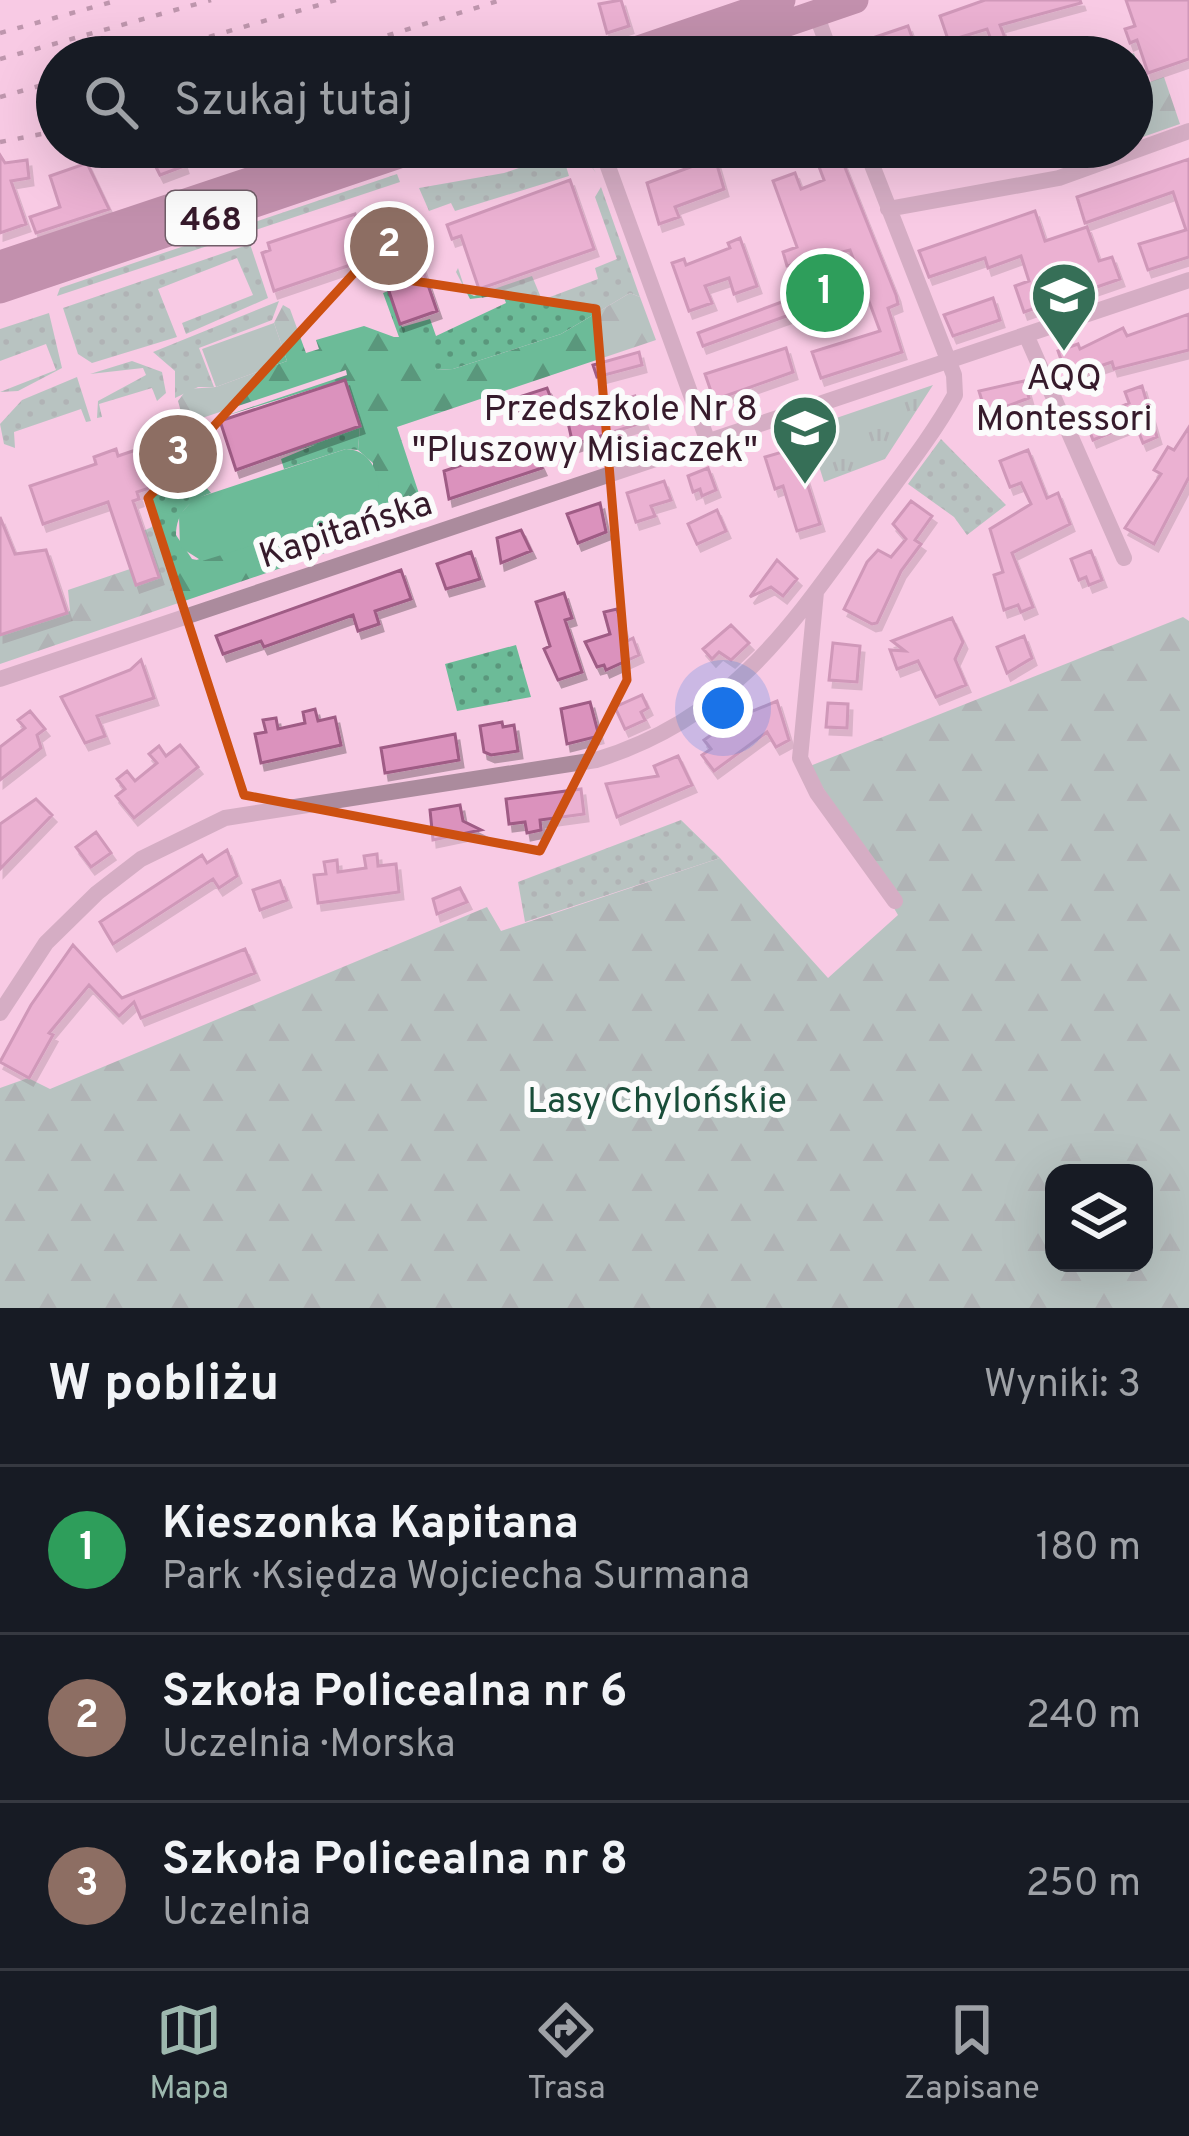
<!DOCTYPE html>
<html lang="pl">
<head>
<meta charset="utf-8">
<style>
	:root { --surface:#171b24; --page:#242831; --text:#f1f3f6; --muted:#9ea1a6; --line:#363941; --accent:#9db8ae }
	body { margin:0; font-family:Overpass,sans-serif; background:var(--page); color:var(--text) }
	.controls { position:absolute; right:36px; bottom:36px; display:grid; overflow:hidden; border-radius:24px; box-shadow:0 12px 48px #0002 }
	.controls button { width:108px; height:108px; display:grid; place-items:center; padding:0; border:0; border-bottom:3px solid var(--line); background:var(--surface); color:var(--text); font:60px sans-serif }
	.you { position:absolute; left:723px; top:708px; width:42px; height:42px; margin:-30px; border:9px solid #fff; border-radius:50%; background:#1a73e8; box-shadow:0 0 0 18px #1a73e833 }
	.badge { display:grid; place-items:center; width:78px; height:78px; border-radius:50%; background:var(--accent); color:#fff; font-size:39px; font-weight:700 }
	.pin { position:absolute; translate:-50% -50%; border:6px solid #fff; box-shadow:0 3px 12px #0006 }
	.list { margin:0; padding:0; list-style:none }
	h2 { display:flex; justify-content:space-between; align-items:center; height:156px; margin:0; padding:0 48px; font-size:51px }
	h2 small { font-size:39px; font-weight:400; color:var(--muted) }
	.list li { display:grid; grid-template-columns:78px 1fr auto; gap:36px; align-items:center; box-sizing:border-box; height:168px; padding:0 48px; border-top:3px solid var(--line) }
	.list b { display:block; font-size:45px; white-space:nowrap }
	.list p { margin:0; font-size:39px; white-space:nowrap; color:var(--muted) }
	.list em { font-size:39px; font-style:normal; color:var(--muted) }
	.icon { flex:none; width:66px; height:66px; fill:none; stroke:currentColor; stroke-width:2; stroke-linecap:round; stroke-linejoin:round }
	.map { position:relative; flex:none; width:1189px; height:1308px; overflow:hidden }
	.search { position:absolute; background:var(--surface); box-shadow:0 12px 48px #0002; left:36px; right:36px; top:36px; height:132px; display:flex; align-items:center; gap:30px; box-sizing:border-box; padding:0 42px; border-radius:66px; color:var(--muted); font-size:45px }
	.sheet { height:660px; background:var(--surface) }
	nav { display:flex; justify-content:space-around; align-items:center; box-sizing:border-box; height:168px; border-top:3px solid var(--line); background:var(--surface); font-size:33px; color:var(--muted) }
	nav a { display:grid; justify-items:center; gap:6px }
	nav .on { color:var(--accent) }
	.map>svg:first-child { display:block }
	.grass { fill:url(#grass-dots) }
	.forest { fill:url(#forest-firs); fill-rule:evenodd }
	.park { fill:url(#park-tufts) }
	.pitch { fill:#6cbb98 }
	.building { fill:#db92bd; stroke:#9f5b85; stroke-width:3; filter:url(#shadow) }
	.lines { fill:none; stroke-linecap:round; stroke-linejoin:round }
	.minor { stroke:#ab8b9d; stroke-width:16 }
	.primary { stroke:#80496a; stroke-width:27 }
	.rail { stroke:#79576b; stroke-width:4.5; stroke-dasharray:6 12; stroke-linecap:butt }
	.marked { fill:none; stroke:#cd5011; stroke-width:9; stroke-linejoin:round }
	.labels { text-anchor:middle; stroke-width:12; stroke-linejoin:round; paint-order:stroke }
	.shield { fill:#fbfbfb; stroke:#715e69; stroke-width:3 }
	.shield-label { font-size:33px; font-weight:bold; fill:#361a2b }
	.poi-label { font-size:36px; fill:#361a2b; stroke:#fbfbfb }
	.street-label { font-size:36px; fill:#361a2b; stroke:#fbfbfb }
	.park-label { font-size:36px; fill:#194d39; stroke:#fbfbfb }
</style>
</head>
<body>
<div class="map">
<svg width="1189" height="1308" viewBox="0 0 1189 1308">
	<defs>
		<pattern id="grass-dots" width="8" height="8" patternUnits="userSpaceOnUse" patternTransform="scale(3)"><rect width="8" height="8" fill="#6cbb98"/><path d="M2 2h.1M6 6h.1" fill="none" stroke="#5a977c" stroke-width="1.8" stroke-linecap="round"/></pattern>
		<pattern id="forest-firs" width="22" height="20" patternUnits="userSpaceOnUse" patternTransform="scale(3)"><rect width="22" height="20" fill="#6cbb98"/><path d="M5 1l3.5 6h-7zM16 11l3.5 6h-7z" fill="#5a977c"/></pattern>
		<pattern id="park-tufts" width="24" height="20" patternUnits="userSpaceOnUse" patternTransform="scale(3)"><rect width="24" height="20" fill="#6cbb98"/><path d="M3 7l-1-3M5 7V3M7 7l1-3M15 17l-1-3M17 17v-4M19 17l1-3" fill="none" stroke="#5a977c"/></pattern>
		<filter id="shadow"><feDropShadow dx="4" dy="7" stdDeviation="0" flood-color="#0004"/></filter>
	</defs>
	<rect width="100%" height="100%" fill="#f8cae4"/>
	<!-- grass -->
	<path class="grass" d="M580 147 596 173 586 159 566 166 569 176 455 211 451 203 429 211 419 188 504 173Z
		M397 174 400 182 57 296 60 288Z
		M601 187 640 297 630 293 561 334 453 369 436 370 417 337H399L383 293 388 291 402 327 430 319 436 336 506 303 503 295 470 299 456 272 458 268 466 292 474 296 532 276 542 300 598 279 595 268 617 259 595 197Z
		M250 244 268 298 186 334 182 323 253 295 237 258 158 289 177 337 92 363 78 354 63 308Z
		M279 301 272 320 199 348 214 387H198L175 398V371L153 352Z
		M49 313 62 368 18 391 0 392 56 370 46 344 0 361V329Z
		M132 361 162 372 166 393 157 401 152 388 99 404 102 417 97 418 98 401 146 375 143 368 90 374Z
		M77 377 91 421 86 422 81 409 14 432 15 448 4 444 0 424 22 400Z
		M360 426 358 450 346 449 284 469 281 459 317 444 236 470Z
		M941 439 1006 505 967 535 954 517 908 484Z
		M200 480 211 493C190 500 176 512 176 535L192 559 202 561 159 577 143 531 152 527 151 497Z
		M516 645 531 697 457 711 445 664Z
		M681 820 720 858 525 922 518 882Z"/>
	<!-- forest -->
	<path class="forest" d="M1134 53 1144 84 1164 77 1180 124 1137 139 1132 57H1123Z
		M630 293 640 297 656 340 397 427 427 518 0 664V635L70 611 68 590 130 569 136 585 190 562 372 505 373 463 358 450 360 426 323 386 219 418 347 375 346 370 193 421 189 410 181 412 178 401 187 389 216 387 287 361 274 323 283 305 290 309 306 353 319 349 316 340 364 326 394 337H418L429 346 436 370 453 369 561 334Z
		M1183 617 1189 621V1308H0V1088L28 1078 50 1089 487 907 501 931 720 858 828 978 898 915 810 766ZM1054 1173H1144V1263H1054Z"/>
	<!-- park -->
	<path class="park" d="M844 261 861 304 801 322 791 282Z
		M933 385 885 459 824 482 807 428Z"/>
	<!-- pitch -->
	<path class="pitch" d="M274 323 287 361 216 387 202 349Z
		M346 449C370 450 379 471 379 493L366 510 202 561 180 547 179 515 194 499Z"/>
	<!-- building -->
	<path class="building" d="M621 0 629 26 607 33 599 4Z
		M985 0H1080L1081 3 1000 25 1010 51 997 55 987 29 961 37 968 57H954L940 16Z
		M1126 0H1189V59L1148 73 1137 40 1130 43 1125 29 1135 26Z
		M908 26 919 57H856L852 45Z
		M146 147H178L184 166 160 175Z
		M0 155 5 163 27 160 29 178 11 181 26 224 0 233Z
		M840 155 896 295 898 304 888 308 902 352 821 378 812 352 880 331 850 250 787 266 783 252 797 247 773 181 795 173 801 189 824 180 818 164Z
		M715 158 724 189 675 207 679 217 659 224 647 183Z
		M1189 159V257L1148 270 1139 244 1186 230 1173 192 1085 223 1077 197Z
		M87 163 109 209 36 233 30 217 60 207 50 176Z
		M570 180 594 249 479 289 461 236 452 239 447 225Z
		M1035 211 1045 241 1087 227 1099 261 1112 257 1120 279 1024 312 1015 286 1029 281 1021 256 988 268 985 258 929 277 919 251Z
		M355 214 357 221 366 218 373 237 407 224 437 311 400 324 377 256 274 291 262 253 270 250 268 243Z
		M740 238 757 286 734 294 729 278 705 286 712 303 689 311 672 263 684 259 686 265 730 248 728 243Z
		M993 298 1000 320 953 336 944 315Z
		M787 300 792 314 703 346 698 333Z
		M1189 314V350L1114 369 1112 362 1067 377 1058 351 1078 344 1080 349 1123 328 1127 336Z
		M786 348 793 372 714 400 705 374Z
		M639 352 642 365 597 377 593 365Z
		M345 380 360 426 236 470 220 421Z
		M1024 381 1029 398 986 414 979 391Z
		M1142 386 1157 437 1143 443 1135 423 1093 440 1083 414 1101 407 1104 414 1129 403 1125 392Z
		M547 388 552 401 515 413 510 400Z
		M635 396 644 422 573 445 567 418Z
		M1189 427V477L1154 544 1125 528 1161 474 1154 470 1168 447 1174 450Z
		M183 434 196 473 137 492 139 499 133 501 159 577 136 585 108 502 43 524 30 486 96 464 94 457 116 449 118 456Z
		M530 442 542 468 449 499 444 471Z
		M796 448 820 524 797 531 783 486 775 489 765 457Z
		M1028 450 1047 498 1058 493 1070 524 1012 553 1033 607 1021 612 1018 605 1004 610 994 575 1003 572 990 529 1031 504 1021 483 1010 487 1000 461Z
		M708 468 716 490 702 496 700 489 693 492 688 476Z
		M664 481 671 500 651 506 655 516 636 522 627 493Z
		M911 501 932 516 915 540 921 544 901 571 877 623 872 624 844 609 867 562 878 550 891 557 906 539 893 524Z
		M600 503 606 532 578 543 567 514Z
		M717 510 726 531 697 544 688 524Z
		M0 517 15 554 46 550 67 613 0 635Z
		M521 530 531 551 501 563 497 538Z
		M1091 551 1102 580 1089 585 1086 577 1079 580 1071 559Z
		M471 552 480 579 446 589 437 564Z
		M777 560 797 579 783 596 771 587 750 597Z
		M401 570 411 599 375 611 379 624 358 631 353 615 264 647 261 641 223 654 216 636Z
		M564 593 572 618 565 620 582 672 558 680 544 649 550 646 536 602Z
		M617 609 627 641 633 638 639 655 606 670 604 665 597 667 585 642 610 634 604 612Z
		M952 618 963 642 955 659 966 685 936 697 918 661 897 669 890 650 905 651 892 641Z
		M731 625 749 643 731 660 719 652 712 659 703 649Z
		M1024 636 1032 658 1007 673 997 647Z
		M833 643 860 646 857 682 829 680Z
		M141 660 154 698 97 716 105 736 85 743 61 697 130 670Z
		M642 695 648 708 641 712 645 720 625 729 615 707Z
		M777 701 789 740 776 747 767 732 714 771 702 755 711 749 704 740 750 707 753 711Z
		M590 702 599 736 567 744 561 709Z
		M828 703 848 704 847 728 826 727Z
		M315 709 318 721 335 717 341 745 261 763 255 734 266 732 263 720 276 718 278 729 305 723 303 712Z
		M30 711 45 729 37 735 41 748 0 780V747L25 728 18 720Z
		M502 722 503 727 514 725 518 751 491 755 484 752 480 726Z
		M455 734 459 760 385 773 381 748Z
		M180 745 198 767 134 818 116 796 125 789 117 779 127 771 135 781 157 763 149 754 159 746 166 756Z
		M678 756 692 785 617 817 606 784 658 776 654 766Z
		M581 789 584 814 540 820 541 830 527 833 525 822 509 824 506 799Z
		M36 799 52 815 0 869V824Z
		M460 805 463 821 481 830 433 840 430 810Z
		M96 832 111 853 91 867 76 847Z
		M227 850 237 876 219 888 213 879 113 944 100 922 202 855 207 863Z
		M377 854 378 866 396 864 399 892 318 903 314 875 326 874 324 862 337 860 338 872 366 868 364 856Z
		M280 881 287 900 260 910 253 890Z
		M460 888 467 902 437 914 433 899Z
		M73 945 122 998 245 949 255 973 141 1018 134 1002 119 1016 89 985 49 1033 53 1035 29 1078 0 1062 31 1005Z"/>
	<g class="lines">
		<!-- minor -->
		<path class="minor" d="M816 14 832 57
			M602 150 708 442
			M888 209 1059 178 1189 131
			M1027 337 1124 558
			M816 592 800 758 817 793 895 901
			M0 679 1189 280
			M0 1013 46 943 97 893 141 859 225 818 596 760C729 719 788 631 866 523 896 481 930 440 955 395L954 375 865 147"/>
		<!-- primary -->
		<path class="primary" d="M615 57 782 0
			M688 57 855 0
			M0 264 350 147
			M0 290 423 147"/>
		<!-- rail -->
		<path class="rail" d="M0 33 119 0
			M93 57 156 37
			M140 57 336 0
			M319 57 501 0
			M0 59 211 0
			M0 97 57 81
			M0 142 57 131"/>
	</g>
	<!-- marked area -->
	<path d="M0 0H1189V1308H0ZM355 272 596 309 627 680 540 851 244 795 148 498Z" fill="#f8cae4" fill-opacity=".55" fill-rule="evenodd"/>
	<path class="marked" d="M355 272 596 309 627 680 540 851 244 795 148 498Z"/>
	<!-- icons -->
	<defs>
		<g id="school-pin" transform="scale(3.45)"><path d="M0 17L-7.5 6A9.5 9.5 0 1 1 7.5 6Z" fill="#366f57" stroke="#fbfbfb"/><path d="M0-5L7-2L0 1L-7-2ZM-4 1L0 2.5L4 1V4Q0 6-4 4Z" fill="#fff"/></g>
	</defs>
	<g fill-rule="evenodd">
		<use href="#school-pin" x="1064" y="295"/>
		<use href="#school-pin" x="805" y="428"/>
	</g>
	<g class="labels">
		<!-- shield labels -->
		<rect class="shield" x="166" y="191" width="90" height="54" rx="9"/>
		<g class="shield-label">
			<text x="211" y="230">468</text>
		</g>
		<!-- poi labels -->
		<g class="poi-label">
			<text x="1064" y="389">AQQ<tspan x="1064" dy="41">Montessori</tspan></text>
			<text x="758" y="420" text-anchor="end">Przedszkole Nr 8<tspan x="758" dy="41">"Pluszowy Misiaczek"</tspan></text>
		</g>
		<!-- street labels -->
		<g class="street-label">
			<text transform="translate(345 528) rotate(-18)" y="13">Kapitańska</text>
		</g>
		<!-- park labels -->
		<g class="park-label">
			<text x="657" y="1112">Lasy Chylońskie</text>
		</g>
	</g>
</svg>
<div class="controls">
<button><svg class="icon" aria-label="layers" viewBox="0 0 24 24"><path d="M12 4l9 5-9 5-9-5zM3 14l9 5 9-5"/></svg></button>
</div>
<div class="you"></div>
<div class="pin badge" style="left:825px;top:293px;background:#2e9e5b">1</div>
<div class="pin badge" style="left:389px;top:246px;background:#8d6e63">2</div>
<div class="pin badge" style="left:178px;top:454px;background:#8d6e63">3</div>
<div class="search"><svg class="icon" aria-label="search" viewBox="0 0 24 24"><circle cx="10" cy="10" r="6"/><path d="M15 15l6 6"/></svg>Szukaj tutaj</div>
</div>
<section class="sheet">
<h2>W pobliżu<small>Wyniki: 3</small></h2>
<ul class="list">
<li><span class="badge" style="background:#2e9e5b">1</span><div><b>Kieszonka Kapitana</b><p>Park · Księdza Wojciecha Surmana</p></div><em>180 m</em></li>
<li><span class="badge" style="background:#8d6e63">2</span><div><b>Szkoła Policealna nr 6</b><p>Uczelnia · Morska</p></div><em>240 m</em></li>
<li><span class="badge" style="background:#8d6e63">3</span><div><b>Szkoła Policealna nr 8</b><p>Uczelnia</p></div><em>250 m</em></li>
</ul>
</section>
<nav>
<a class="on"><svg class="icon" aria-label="map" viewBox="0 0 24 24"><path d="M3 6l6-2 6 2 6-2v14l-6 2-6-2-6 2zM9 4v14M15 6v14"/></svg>Mapa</a>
<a><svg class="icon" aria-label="directions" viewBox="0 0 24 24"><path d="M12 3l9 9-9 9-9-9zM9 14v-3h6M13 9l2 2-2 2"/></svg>Trasa</a>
<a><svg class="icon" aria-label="saved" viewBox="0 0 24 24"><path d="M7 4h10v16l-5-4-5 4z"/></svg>Zapisane</a>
</nav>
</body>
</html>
